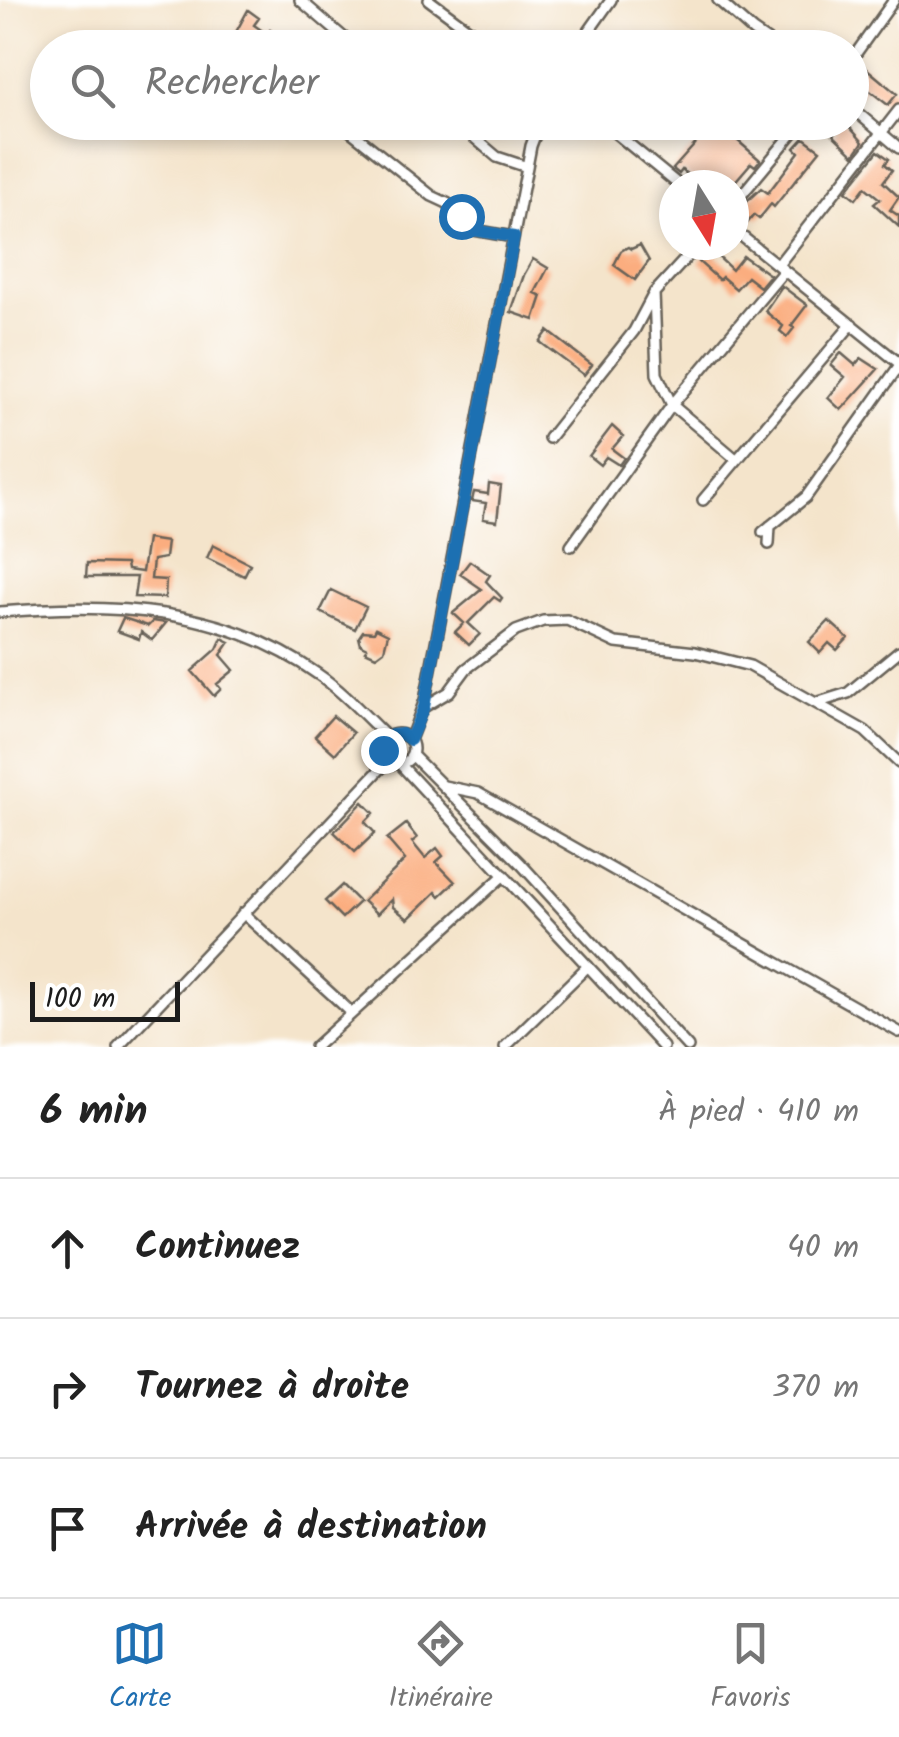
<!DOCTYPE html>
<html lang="fr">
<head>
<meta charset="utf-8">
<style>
	:root { --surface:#fff; --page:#f2f2f2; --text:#222; --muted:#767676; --line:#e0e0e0; --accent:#1f6fb2 }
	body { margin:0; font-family:Kalam,sans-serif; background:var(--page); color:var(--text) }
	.compass { position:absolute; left:659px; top:170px; width:90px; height:90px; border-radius:50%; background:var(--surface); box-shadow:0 5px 15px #0003; rotate:169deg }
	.scale { position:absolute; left:30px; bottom:25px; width:150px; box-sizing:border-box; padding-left:10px; border:5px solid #1c1c1c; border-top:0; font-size:28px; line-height:35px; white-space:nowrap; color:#1c1c1c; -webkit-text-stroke:8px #fff; paint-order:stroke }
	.stop { position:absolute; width:30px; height:30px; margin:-22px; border:8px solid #1f6fb2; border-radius:50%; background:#fff }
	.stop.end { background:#1f6fb2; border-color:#fff; box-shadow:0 2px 10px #0008 }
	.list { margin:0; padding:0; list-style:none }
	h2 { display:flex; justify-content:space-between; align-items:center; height:130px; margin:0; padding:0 40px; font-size:42px }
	h2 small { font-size:32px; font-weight:400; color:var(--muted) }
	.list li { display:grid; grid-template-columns:65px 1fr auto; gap:30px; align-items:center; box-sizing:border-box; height:140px; padding:0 40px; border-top:2px solid var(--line) }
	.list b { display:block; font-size:38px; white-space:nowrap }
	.list em { font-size:32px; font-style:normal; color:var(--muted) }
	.icon { flex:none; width:55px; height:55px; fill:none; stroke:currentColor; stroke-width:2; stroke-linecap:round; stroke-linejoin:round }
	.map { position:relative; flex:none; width:899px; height:1047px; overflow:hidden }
	.search { position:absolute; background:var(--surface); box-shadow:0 5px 15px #0003; left:30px; right:30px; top:30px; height:110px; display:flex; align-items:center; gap:25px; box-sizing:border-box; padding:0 35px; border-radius:55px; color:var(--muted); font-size:38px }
	.sheet { height:550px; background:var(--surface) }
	nav { display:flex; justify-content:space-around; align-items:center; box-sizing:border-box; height:140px; border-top:2px solid var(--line); background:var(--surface); font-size:28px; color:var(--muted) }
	nav a { display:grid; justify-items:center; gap:5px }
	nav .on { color:var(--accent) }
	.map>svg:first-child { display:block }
	.building { fill:#fbad7f }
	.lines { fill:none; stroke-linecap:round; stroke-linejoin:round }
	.street-casing { stroke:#686259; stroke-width:14 }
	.street { stroke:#fff; stroke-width:9 }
	.route { stroke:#1f6fb2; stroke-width:12 }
</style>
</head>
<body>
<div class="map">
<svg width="899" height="1047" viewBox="0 0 899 1047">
	<rect width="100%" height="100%" fill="#fff"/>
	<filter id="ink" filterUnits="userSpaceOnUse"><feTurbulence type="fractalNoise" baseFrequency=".01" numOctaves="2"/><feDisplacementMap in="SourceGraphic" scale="20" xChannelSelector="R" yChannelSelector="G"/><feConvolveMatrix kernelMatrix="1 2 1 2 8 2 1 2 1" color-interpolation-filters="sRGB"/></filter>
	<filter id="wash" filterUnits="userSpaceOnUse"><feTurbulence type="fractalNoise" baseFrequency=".0048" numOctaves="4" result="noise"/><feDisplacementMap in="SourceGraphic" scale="40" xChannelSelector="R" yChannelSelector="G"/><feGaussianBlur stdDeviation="2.25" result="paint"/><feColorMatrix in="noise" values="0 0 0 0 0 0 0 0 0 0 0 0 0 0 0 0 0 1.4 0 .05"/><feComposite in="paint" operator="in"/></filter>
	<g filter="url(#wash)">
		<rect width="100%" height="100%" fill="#f4e4cb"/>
		<g id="blocks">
			<!-- building -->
			<path class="building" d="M248 10 259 18 254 25 267 34 270 30 297 48H253L244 41 246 38 236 32Z
				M860 63 897 94 888 105 865 87 859 97 852 93V76Z
				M715 122H744L749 126 737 140 760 160 755 166 751 163 732 185H700L682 170 679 174 673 169Z
				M828 122H845L863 142 854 155 833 135 837 130Z
				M804 138 820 150 774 207 771 204 759 219 754 215 745 226 734 217V213L761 188 768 193 799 152 795 148Z
				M878 151 889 159 885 164 892 170 883 182 899 197 890 210 899 216V227L874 204 880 199 865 187 856 199 846 191Z
				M640 245 649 261 635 280 614 265 621 251 628 247 631 249Z
				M711 250 732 270 743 256 770 275 760 287 747 277 736 289 722 277 719 280 699 262Z
				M533 259 548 268 535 293 542 296 534 320 511 312 524 275Z
				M782 286 807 305 791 326 794 328 787 337 780 331 783 326 765 311Z
				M548 331 592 365 584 375 540 342Z
				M841 353 855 365 861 358 878 369 841 410 828 398 845 377 831 365Z
				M612 426 623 436 612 449 624 458 619 465 606 457 600 465 589 456Z
				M489 484 501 486 497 521 483 519 486 503 472 501 474 492 488 494Z
				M147 539 167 542 165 558 153 560 151 579 166 580 165 598 134 597 137 577H86L87 563 126 564 127 570 142 572Z
				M213 545 250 564 244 576 207 558Z
				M470 561 490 575 486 581 502 598 500 601 494 597 468 623 480 634 469 645 455 632 464 623 453 613 482 589 460 574Z
				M331 590 366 607 355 629 320 612Z
				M123 618 148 626 153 621 166 623 152 640 141 632 139 639 117 631Z
				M829 621 848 638 837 650 829 643 820 653 809 642Z
				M376 628 388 634 384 650 376 656 365 651 367 648 361 645 359 637 363 631 374 632Z
				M222 638 230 642 221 655 234 670 217 684 221 689 214 696 192 671 217 649Z
				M333 716 353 733 335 754 315 736Z
				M363 802 374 813 365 822 375 833 355 852 334 832Z
				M406 824 417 838 412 842 425 858 437 848 443 856 436 862 455 882 440 896 436 892 408 919 393 907 392 899 377 914 363 901 405 860 387 839Z
				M342 885 359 902 342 918 325 901Z"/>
		</g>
	</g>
	<g filter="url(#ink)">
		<use href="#blocks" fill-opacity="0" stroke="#686259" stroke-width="2.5"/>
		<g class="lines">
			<!-- street casing -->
			<g class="street-casing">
				<path id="street" d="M300 0 356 48
					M429 0 494 48
					M718 0 753 31 778 48
					M577 48 611 0
					M852 59 894 0
					M852 108 899 148
					M339 122 432 196 447 203 474 230 513 237
					M456 122 497 157 527 167
					M602 122 679 185
					M734 204 802 122
					M734 230 899 363
					M698 245 654 293 657 374 672 405 737 460
					M778 265 899 110
					M549 438 634 331 653 295
					M703 500 852 324
					M763 532 806 497 899 366
					M769 544 770 526
					M571 546 672 405 783 272
					M0 612C111 602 224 607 319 675 344 692 366 717 388 738
					M816 703 848 693 899 651
					M424 707 449 692 466 669 516 631 543 621 567 620 616 643 695 652 750 666 865 731 899 763
					M383 749a15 15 0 1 1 30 0a15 15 0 1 1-30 0Z
					M410 740 425 700 531 146 540 122
					M412 755 521 864 688 1047
					M400 764 663 1047
					M444 786 478 793 899 1032
					M243 913 352 1013
					M118 1047 388 761
					M315 1047 504 875
					M505 1047 588 966"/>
			</g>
			<!-- street -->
			<use href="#street" class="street"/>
		</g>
	</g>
	<g class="lines" filter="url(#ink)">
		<!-- route -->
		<path class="route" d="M383 750 392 735 402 734 410 740 424 707 514 237 474 230 461 216"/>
	</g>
</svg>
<svg class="compass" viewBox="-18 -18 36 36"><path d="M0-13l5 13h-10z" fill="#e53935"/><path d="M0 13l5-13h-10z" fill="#767676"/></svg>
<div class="scale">100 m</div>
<div class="stop" style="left:461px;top:216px"></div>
<div class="stop end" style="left:383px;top:750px"></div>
<div class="search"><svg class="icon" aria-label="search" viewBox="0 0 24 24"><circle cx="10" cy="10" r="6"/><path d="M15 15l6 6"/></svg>Rechercher</div>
</div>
<section class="sheet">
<h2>6 min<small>À pied · 410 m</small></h2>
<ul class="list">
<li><svg class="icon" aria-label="ahead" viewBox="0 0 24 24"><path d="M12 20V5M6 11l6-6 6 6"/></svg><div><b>Continuez</b></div><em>40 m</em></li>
<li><svg class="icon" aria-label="right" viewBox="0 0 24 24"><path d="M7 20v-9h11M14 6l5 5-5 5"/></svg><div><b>Tournez à droite</b></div><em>370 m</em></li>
<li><svg class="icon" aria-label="arrive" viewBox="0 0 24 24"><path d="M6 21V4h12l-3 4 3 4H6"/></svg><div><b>Arrivée à destination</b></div></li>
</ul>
</section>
<nav>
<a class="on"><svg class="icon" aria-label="map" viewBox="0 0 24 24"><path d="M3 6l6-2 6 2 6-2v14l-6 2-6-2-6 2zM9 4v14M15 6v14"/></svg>Carte</a>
<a><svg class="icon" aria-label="directions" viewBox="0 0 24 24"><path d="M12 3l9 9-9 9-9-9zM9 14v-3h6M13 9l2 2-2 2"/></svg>Itinéraire</a>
<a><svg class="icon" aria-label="saved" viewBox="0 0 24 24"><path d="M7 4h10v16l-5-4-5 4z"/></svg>Favoris</a>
</nav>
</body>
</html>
